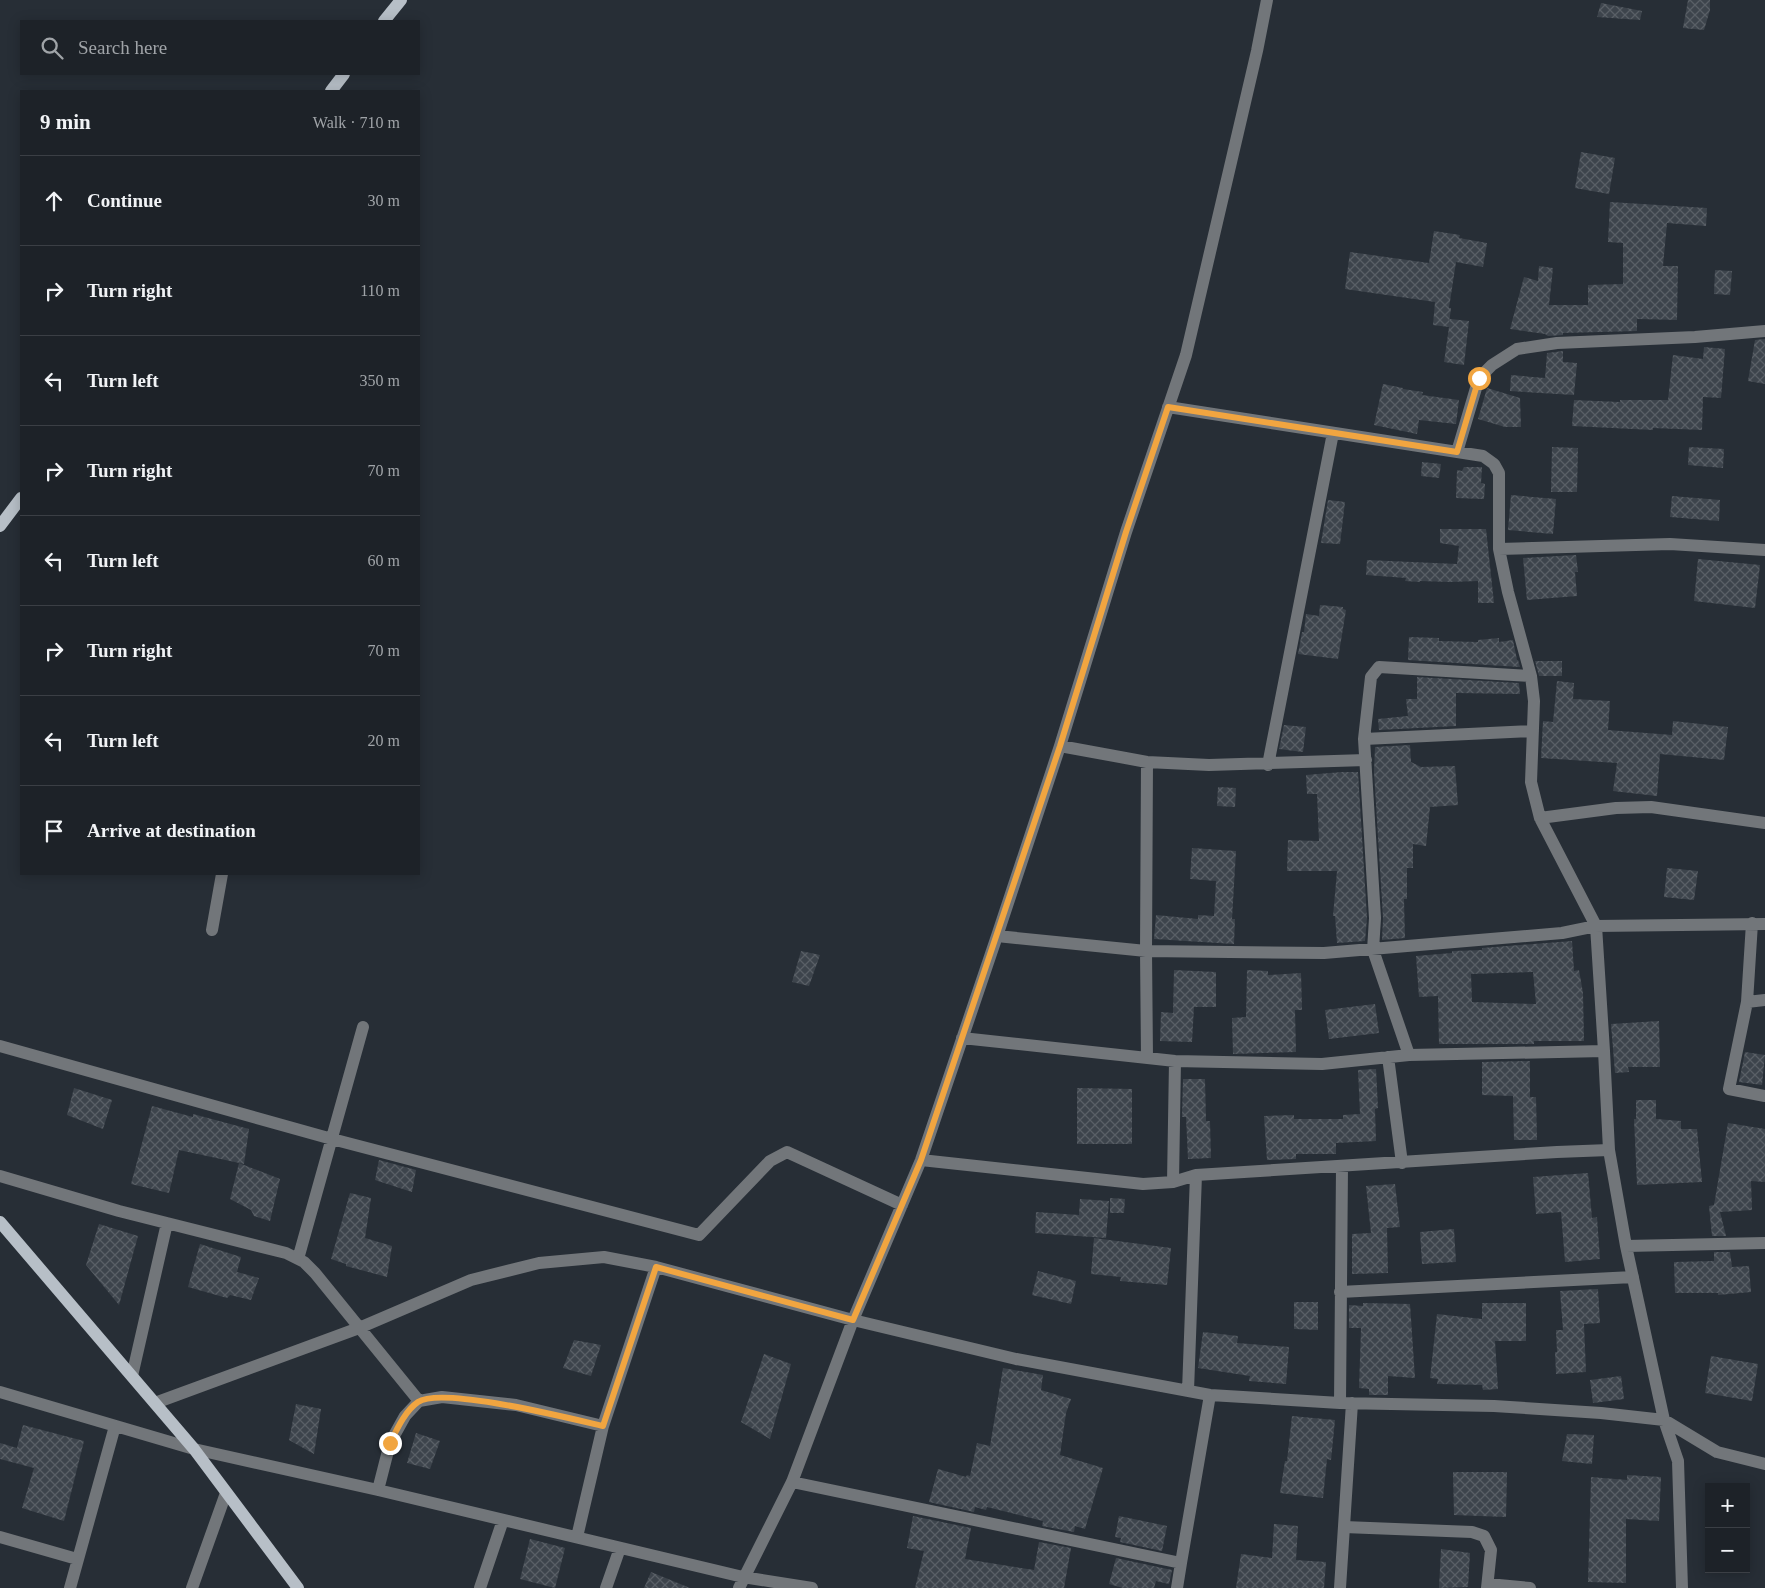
<!DOCTYPE html>
<html lang="en">
<head>
<meta charset="utf-8">
<style>
	:root { --surface:#1d2228; --page:#252a30; --text:#f1f3f6; --muted:#a0a4a8; --line:#3b3f45 }
	body { margin:0; font-family:"Times New Roman",serif; background:var(--page); color:var(--text) }
	.controls { position:absolute; right:15px; bottom:15px; display:grid; overflow:hidden; border-radius:0px; box-shadow:0 2px 12px #0003 }
	.controls button { width:45px; height:45px; display:grid; place-items:center; padding:0; border:0; border-bottom:1px solid var(--line); background:var(--surface); color:var(--text); font:25px sans-serif }
	.stop { position:absolute; width:15px; height:15px; margin:-11px; border:4px solid #f1a540; border-radius:50%; background:#fff }
	.stop.end { background:#f1a540; border-color:#fff; box-shadow:0 1px 5px #0008 }
	.list { margin:0; padding:0; list-style:none }
	h2 { display:flex; justify-content:space-between; align-items:center; height:65px; margin:0; padding:0 20px; font-size:21px }
	h2 small { font-size:16px; font-weight:400; color:var(--muted) }
	.list li { display:grid; grid-template-columns:32px 1fr auto; gap:15px; align-items:center; box-sizing:border-box; height:90px; padding:0 20px; border-top:1px solid var(--line) }
	.list b { display:block; font-size:19px; white-space:nowrap }
	.list em { font-size:16px; font-style:normal; color:var(--muted) }
	.icon { flex:none; width:28px; height:28px; fill:none; stroke:currentColor; stroke-width:2; stroke-linecap:round; stroke-linejoin:round }
	.map { position:relative; flex:none; width:1765px; height:1588px; overflow:hidden }
	.search { position:absolute; background:var(--surface); box-shadow:0 2px 12px #0003; left:20px; top:20px; width:400px; height:55px; display:flex; align-items:center; gap:12px; box-sizing:border-box; padding:0 18px; border-radius:0px; color:var(--muted); font-size:19px }
	.panel { position:absolute; background:var(--surface); box-shadow:0 2px 12px #0003; left:20px; top:90px; width:400px; height:785px; border-radius:0px }
	.map>svg:first-child { display:block }
	.building { fill:url(#building-cross-hatch); fill-rule:evenodd }
	.lines { fill:none; stroke-linecap:round; stroke-linejoin:round }
	.minor { stroke:#72767a; stroke-width:12 }
	.major { stroke:#b7bfc7; stroke-width:12 }
	.route { stroke:#f1a540; stroke-width:6 }
</style>
</head>
<body>
<div class="map">
<svg width="1765" height="1588" viewBox="0 0 1765 1588">
	<defs>
		<pattern id="building-cross-hatch" width="8" height="8" patternUnits="userSpaceOnUse" patternTransform="scale(1.25)"><rect width="8" height="8" fill="#3d444c"/><path d="M0 0l8 8M0 8l8-8" fill="none" stroke="#595f66"/></pattern>
	</defs>
	<rect width="100%" height="100%" fill="#272e36"/>
	<!-- building -->
	<path class="building" d="M1688 0H1710V10L1704 30 1683 28Z
		M1601 3 1642 11 1640 20 1597 17Z
		M1581 152 1615 158 1609 194 1575 188Z
		M1610 202 1707 208 1706 226 1667 223 1663 266H1678L1677 320 1637 319V331L1563 333V335L1548 336 1545 334 1510 329 1524 277 1538 281 1539 266 1553 268 1549 305H1588V285L1623 284V243L1608 242Z
		M1434 231 1460 235 1459 238 1487 243 1483 267 1456 262 1449 308H1451L1449 324 1450 319 1469 321 1464 365 1444 362 1449 327 1433 325 1435 302 1345 289 1350 252 1429 263Z
		M1715 270 1732 271 1730 295 1714 294Z
		M1765 339V384L1748 381 1755 340Z
		M1704 347 1725 349 1721 398 1703 397 1702 430 1653 428V430L1572 426 1574 400 1620 402V400H1668L1673 355 1703 359Z
		M1563 351V362L1577 363 1574 395 1510 391 1511 375 1545 378 1547 353Z
		M1383 384 1403 388V389L1423 392 1422 395 1459 400 1456 424 1419 420 1417 434 1374 425Z
		M1487 388 1520 398 1521 427H1505L1478 419Z
		M1552 447 1578 448 1577 492H1551Z
		M1689 447 1724 449 1723 468 1688 465Z
		M1422 462 1441 464 1439 478 1421 476Z
		M1464 467H1482L1481 483 1485 484 1484 499 1456 498 1457 470 1462 471Z
		M1511 495 1556 499 1553 534 1508 530Z
		M1672 496 1720 500 1719 521 1670 517Z
		M1328 500 1345 502 1340 544 1321 543Z
		M1440 529H1486L1494 603H1478V581L1450 582 1420 581V582L1405 581 1406 578 1366 575 1367 560 1457 564 1459 546 1440 543Z
		M1576 555 1578 572H1575L1577 596 1527 600 1523 558Z
		M1698 559 1760 565 1755 608 1694 601Z
		M1320 605 1343 607V609L1346 610 1338 659 1298 654 1302 632H1304L1306 614 1319 616Z
		M1409 637 1439 638V641L1478 642V640L1499 638V642L1513 640 1517 660H1518L1520 667 1408 660Z
		M1535 661H1562V676H1539Z
		M1417 677 1519 683 1520 694 1456 693V726L1379 730 1378 719 1408 716 1406 699H1417Z
		M1557 681 1574 683 1573 699 1610 701 1608 730 1672 735 1673 721 1728 727 1724 760 1660 754 1657 796 1613 791 1617 763 1541 758 1543 721 1553 722Z
		M1284 725 1306 727 1303 752 1279 749Z
		M1410 745 1411 762 1421 767 1455 766 1458 805 1430 807 1426 846 1413 844V868H1407V899H1404L1405 938 1382 940 1383 918 1374 772 1375 747Z
		M1342 772H1358L1367 918 1365 941 1337 943 1335 916H1333L1337 871H1287L1288 840 1319 841 1317 794H1307L1306 775Z
		M1218 787 1236 788 1235 807 1217 806Z
		M1192 848 1236 851 1232 919H1235L1234 944 1154 939 1156 915 1198 919V915L1214 916 1216 881 1190 879Z
		M1667 868 1698 871 1694 900 1664 897Z
		M1572 941 1574 971 1579 970 1583 993 1584 1041H1534V1044H1439L1438 996 1419 997 1416 956 1452 953V951L1482 950V948ZM1533 972 1536 1004 1472 1002 1471 974Z
		M801 951 820 955 809 986 792 982Z
		M1174 970 1216 972V1007H1194L1192 1042 1160 1041 1161 1012 1173 1013Z
		M1247 970 1268 971V975L1301 973 1302 1010H1295L1296 1052 1233 1054 1232 1018 1246 1017Z
		M1375 1004 1379 1033 1329 1039 1325 1010Z
		M1659 1021 1660 1067H1628L1629 1072 1615 1073 1611 1024Z
		M1745 1052 1765 1055 1762 1085 1739 1082Z
		M1530 1061V1097H1536L1537 1140H1514L1513 1096 1482 1095V1062Z
		M1376 1069 1378 1108 1375 1109 1376 1141 1336 1143V1154H1296V1159L1267 1160 1264 1116 1294 1115V1119H1343V1115L1360 1114 1358 1070Z
		M1183 1079H1205L1206 1121H1210L1211 1158 1188 1159 1186 1117H1182Z
		M74 1088 112 1100 103 1129 67 1115Z
		M1077 1088 1132 1089V1144H1077Z
		M1636 1100H1656V1119L1681 1121V1129H1697L1702 1182 1637 1185 1634 1119H1636Z
		M152 1106 193 1117V1114L249 1129 244 1164 179 1150 169 1193 131 1184Z
		M1728 1123 1765 1129V1182L1751 1181 1752 1210 1720 1212 1726 1236H1712L1709 1206 1714 1205Z
		M379 1160 416 1170 412 1192 375 1180Z
		M239 1163 280 1179 270 1221 254 1216 251 1210 230 1199Z
		M1588 1173 1592 1218 1597 1217 1600 1259 1565 1262 1561 1212 1536 1214 1533 1177Z
		M1395 1184 1400 1227 1387 1228 1388 1273 1352 1274V1234L1371 1233 1366 1186Z
		M350 1193 371 1198 365 1238 392 1246 387 1277 346 1266V1264L331 1259Z
		M1110 1198 1125 1199 1124 1213H1110Z
		M1080 1199 1109 1201 1106 1238 1035 1233 1036 1212 1079 1215Z
		M99 1224 138 1236 119 1305 86 1265Z
		M1454 1229 1456 1262 1422 1264 1420 1232Z
		M1094 1238 1171 1248 1167 1285 1120 1281 1121 1277 1091 1274Z
		M200 1244 241 1257 237 1272 259 1278 251 1300 230 1295 227 1298 188 1287Z
		M1714 1252H1730L1732 1267 1749 1266 1751 1292 1718 1295V1293H1675L1674 1262 1714 1261Z
		M1038 1271 1076 1281 1071 1304 1032 1295Z
		M1598 1289 1600 1323 1584 1324 1586 1372 1556 1374 1555 1352H1557L1556 1330H1563L1560 1291Z
		M1294 1302H1318V1330L1294 1329Z
		M1363 1303 1410 1304 1415 1378 1388 1376V1395H1369V1389L1359 1388 1361 1328H1349V1305L1363 1306Z
		M1482 1303H1526V1341H1495L1498 1389 1483 1390 1482 1385 1437 1384 1438 1379 1430 1378 1437 1314 1482 1319Z
		M1203 1332 1238 1336 1237 1343 1289 1347 1286 1384 1249 1381 1250 1376 1198 1368Z
		M574 1340 601 1345 591 1376 563 1368Z
		M764 1354 791 1364 770 1439 741 1422Z
		M1711 1356 1758 1364 1752 1401 1705 1393Z
		M1003 1368 1043 1375 1041 1390 1071 1399 1066 1413 1060 1455 1103 1468 1085 1529 1075 1526 1074 1532 1042 1526 1043 1521 987 1507 986 1510 975 1507 974 1512 929 1502 938 1469 966 1477 967 1475 970 1476 977 1443 990 1446Z
		M1621 1376 1624 1399 1593 1403 1590 1380Z
		M296 1404 321 1409 314 1454 289 1440Z
		M1292 1416 1335 1420 1331 1460 1327 1459 1323 1498 1280 1493 1285 1461H1287Z
		M23 1425 84 1441 64 1521 22 1508 34 1468 0 1459V1443L17 1448Z
		M416 1433 440 1441 430 1469 407 1463Z
		M1567 1434 1594 1435 1592 1464 1562 1461Z
		M1453 1472H1507L1506 1517 1454 1515Z
		M1627 1475 1661 1477 1659 1521 1626 1519V1583L1588 1582 1591 1477 1627 1480Z
		M913 1516 971 1528 965 1559 1034 1570 1039 1542 1071 1548 1064 1588H915L924 1551 907 1548Z
		M1119 1516 1167 1526 1162 1551 1120 1542 1121 1538 1115 1537Z
		M1274 1524 1298 1526 1296 1560 1326 1562 1324 1588H1236L1241 1554 1272 1558Z
		M530 1539 565 1548 555 1588 520 1579Z
		M1441 1549 1470 1553 1468 1587 1439 1588Z
		M1116 1558 1172 1570 1169 1584 1156 1581 1154 1588H1123L1109 1584Z
		M651 1572 690 1588H644Z"/>
	<g class="lines">
		<!-- minor -->
		<path class="minor" d="M1168 407 1483 456 1494 464 1499 473V549L1508 592 1531 676 1534 701 1531 782 1540 818 1596 926 1604 1051
			M1457 452 1479 378 1492 365 1517 349 1557 343 1695 337 1765 331
			M1499 549 1670 544 1765 550
			M1364 739 1533 731
			M1060 746 1147 762 1209 765 1366 760
			M1268 765 1333 433
			M1540 818 1616 808 1651 807 1765 823
			M1752 923 1747 1002 1729 1089 1765 1096
			M212 930 222 874
			M997 936 1146 951 1324 953 1562 933 1596 926 1765 924
			M1747 1002 1765 1000
			M962 1038 1175 1061 1322 1064 1409 1055 1604 1051 1609 1150
			M0 1046 332 1139 699 1235 770 1161 787 1152 902 1205
			M1409 1055 1373 950 1375 918 1364 739 1371 677 1379 667 1531 676
			M1388 1057 1402 1163
			M1147 1058 1146 951 1147 762
			M921 1160 1143 1184 1173 1182 1196 1175 1557 1152 1609 1150 1626 1246 1664 1420 1678 1461 1682 1588
			M0 1176 119 1211 286 1253 304 1262 315 1273 419 1401
			M1173 1182 1175 1061
			M1626 1246 1765 1243
			M298 1259 363 1027
			M1340 1292 1633 1277
			M132 1376 167 1223
			M1188 1391 1196 1175
			M0 1392 194 1449 378 1490 743 1577 812 1588
			M155 1403 359 1328 471 1280 539 1263 604 1257 656 1267 853 1320 1016 1359 1210 1395 1340 1403 1494 1406 1601 1413 1664 1420 1717 1452 1765 1464
			M1340 1403 1342 1167
			M792 1482 1181 1563 1177 1588
			M378 1490 390 1443 405 1416 419 1401 442 1397 516 1405 603 1426
			M1344 1527 1472 1532 1484 1536 1491 1550 1487 1588
			M0 1537 77 1559
			M577 1537 603 1426 656 1267
			M1181 1563 1210 1395
			M1488 1584 1530 1588
			M70 1588 115 1426
			M192 1588 226 1493
			M480 1588 503 1520
			M606 1588 620 1548
			M739 1588 792 1482 853 1320 921 1160 997 936 1060 746 1126 532 1186 355 1257 51 1267 0
			M1340 1588 1352 1403"/>
		<!-- major -->
		<path class="major" d="M384 21 401 0
			M331 91 344 74
			M0 526 21 498
			M0 1222 194 1449 298 1588"/>
	</g>
	<g class="lines">
		<!-- route -->
		<path class="route" d="M390 1443C397 1429 405 1411 418 1402 442 1386 572 1419 603 1426L656 1267 853 1320 921 1160 1060 746 1126 532 1168 407 1457 452 1479 378"/>
	</g>
</svg>
<div class="controls">
<button>+</button>
<button>−</button>
</div>
<div class="stop" style="left:1479px;top:378px"></div>
<div class="stop end" style="left:390px;top:1443px"></div>
<div class="search"><svg class="icon" aria-label="search" viewBox="0 0 24 24"><circle cx="10" cy="10" r="6"/><path d="M15 15l6 6"/></svg>Search here</div>
<section class="panel">
<h2>9 min<small>Walk · 710 m</small></h2>
<ul class="list">
<li><svg class="icon" aria-label="ahead" viewBox="0 0 24 24"><path d="M12 20V5M6 11l6-6 6 6"/></svg><div><b>Continue</b></div><em>30 m</em></li>
<li><svg class="icon" aria-label="right" viewBox="0 0 24 24"><path d="M7 20v-9h11M14 6l5 5-5 5"/></svg><div><b>Turn right</b></div><em>110 m</em></li>
<li><svg class="icon" aria-label="left" viewBox="0 0 24 24"><path d="M17 20v-9H6M10 6l-5 5 5 5"/></svg><div><b>Turn left</b></div><em>350 m</em></li>
<li><svg class="icon" aria-label="right" viewBox="0 0 24 24"><path d="M7 20v-9h11M14 6l5 5-5 5"/></svg><div><b>Turn right</b></div><em>70 m</em></li>
<li><svg class="icon" aria-label="left" viewBox="0 0 24 24"><path d="M17 20v-9H6M10 6l-5 5 5 5"/></svg><div><b>Turn left</b></div><em>60 m</em></li>
<li><svg class="icon" aria-label="right" viewBox="0 0 24 24"><path d="M7 20v-9h11M14 6l5 5-5 5"/></svg><div><b>Turn right</b></div><em>70 m</em></li>
<li><svg class="icon" aria-label="left" viewBox="0 0 24 24"><path d="M17 20v-9H6M10 6l-5 5 5 5"/></svg><div><b>Turn left</b></div><em>20 m</em></li>
<li><svg class="icon" aria-label="arrive" viewBox="0 0 24 24"><path d="M6 21V4h12l-3 4 3 4H6"/></svg><div><b>Arrive at destination</b></div></li>
</ul>
</section>
</div>
</body>
</html>
